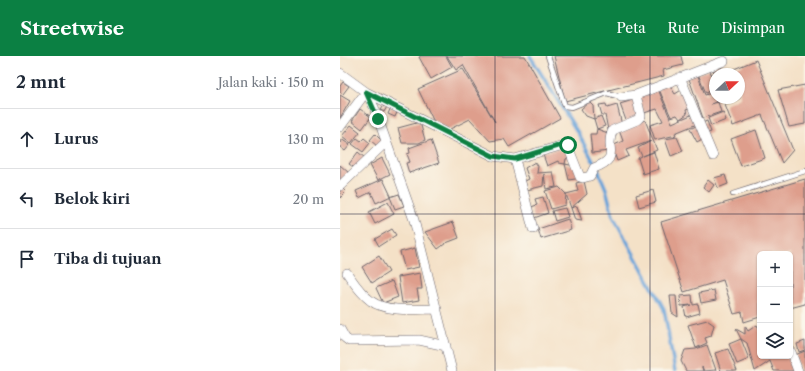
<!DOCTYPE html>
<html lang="id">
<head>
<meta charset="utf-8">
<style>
	:root { --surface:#fff; --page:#f6f6f7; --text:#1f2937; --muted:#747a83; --line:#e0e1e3; --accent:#0b8043 }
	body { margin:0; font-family:"Libre Caslon Text",serif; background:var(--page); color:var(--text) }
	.controls { position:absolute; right:12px; bottom:12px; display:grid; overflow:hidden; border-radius:6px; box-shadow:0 1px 3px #0004 }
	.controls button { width:36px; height:36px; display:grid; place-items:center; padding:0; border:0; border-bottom:1px solid var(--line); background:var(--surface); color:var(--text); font:20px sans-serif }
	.compass { position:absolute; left:369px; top:12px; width:36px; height:36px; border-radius:50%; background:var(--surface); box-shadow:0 1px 3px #0004; rotate:68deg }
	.stop { position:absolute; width:12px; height:12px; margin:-9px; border:3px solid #0b8043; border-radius:50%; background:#fff }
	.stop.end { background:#0b8043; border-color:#fff; box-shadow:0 1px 4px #0008 }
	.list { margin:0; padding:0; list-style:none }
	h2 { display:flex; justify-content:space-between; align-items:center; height:52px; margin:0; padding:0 16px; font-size:17px }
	h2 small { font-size:13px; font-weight:400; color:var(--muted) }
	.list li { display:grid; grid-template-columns:26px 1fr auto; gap:12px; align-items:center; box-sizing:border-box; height:60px; padding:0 16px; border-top:1px solid var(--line) }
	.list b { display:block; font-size:15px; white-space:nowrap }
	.list em { font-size:13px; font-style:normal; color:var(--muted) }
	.icon { flex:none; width:22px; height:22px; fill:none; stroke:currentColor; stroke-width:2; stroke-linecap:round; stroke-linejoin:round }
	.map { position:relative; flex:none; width:465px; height:315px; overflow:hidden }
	header { display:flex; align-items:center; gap:24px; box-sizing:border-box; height:56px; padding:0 20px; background:var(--accent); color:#fff }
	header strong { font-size:19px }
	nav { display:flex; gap:22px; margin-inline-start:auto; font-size:14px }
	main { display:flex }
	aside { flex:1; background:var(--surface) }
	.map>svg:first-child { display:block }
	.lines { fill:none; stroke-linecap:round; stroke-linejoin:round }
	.stream { stroke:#68a3d9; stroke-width:3.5 }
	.building { fill:#de9e8c }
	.service-casing { stroke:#6c656c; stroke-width:6 }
	.minor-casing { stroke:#6c656c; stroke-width:10 }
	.service { stroke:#fff; stroke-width:4.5 }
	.minor { stroke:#fff; stroke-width:9 }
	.route { stroke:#0b8043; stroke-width:5 }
	.grid { fill:none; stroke:#22223b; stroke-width:1; stroke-opacity:0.55 }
</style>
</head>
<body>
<header>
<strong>Streetwise</strong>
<nav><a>Peta</a><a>Rute</a><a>Disimpan</a></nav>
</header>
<main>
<aside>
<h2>2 mnt<small>Jalan kaki · 150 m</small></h2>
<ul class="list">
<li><svg class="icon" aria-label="ahead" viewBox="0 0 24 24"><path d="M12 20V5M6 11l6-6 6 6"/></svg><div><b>Lurus</b></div><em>130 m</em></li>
<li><svg class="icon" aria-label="left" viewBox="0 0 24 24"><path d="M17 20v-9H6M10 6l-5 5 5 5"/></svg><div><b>Belok kiri</b></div><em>20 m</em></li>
<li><svg class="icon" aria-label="arrive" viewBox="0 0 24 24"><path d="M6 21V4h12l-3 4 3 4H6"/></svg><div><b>Tiba di tujuan</b></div></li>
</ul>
</aside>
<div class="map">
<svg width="465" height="315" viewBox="0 0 465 315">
	<rect width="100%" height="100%" fill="#fbf7ec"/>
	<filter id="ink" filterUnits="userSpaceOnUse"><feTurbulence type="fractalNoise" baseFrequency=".025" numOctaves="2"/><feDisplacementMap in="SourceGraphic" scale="8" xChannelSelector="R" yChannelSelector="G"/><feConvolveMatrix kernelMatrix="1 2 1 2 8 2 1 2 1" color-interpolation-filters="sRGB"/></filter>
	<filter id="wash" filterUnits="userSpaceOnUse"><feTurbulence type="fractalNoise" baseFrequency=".012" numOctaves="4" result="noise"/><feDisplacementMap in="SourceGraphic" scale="16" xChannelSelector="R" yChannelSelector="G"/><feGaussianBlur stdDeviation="0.9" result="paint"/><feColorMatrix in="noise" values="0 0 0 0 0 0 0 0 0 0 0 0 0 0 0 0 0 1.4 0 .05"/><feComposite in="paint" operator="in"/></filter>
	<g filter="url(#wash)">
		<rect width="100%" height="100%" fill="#f4e1c7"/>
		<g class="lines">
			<!-- stream -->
			<path class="stream" d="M190 0 238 77 258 114 266 133 273 160 324 253 335 315"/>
		</g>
		<g id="blocks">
			<!-- building -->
			<path class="building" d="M81 0H106L112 11 91 23 79 1Z
				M107 0H185L220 62 169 91 164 83 150 85 130 63 108 74 93 64 78 33 123 13 155 66 123 9 116 14Z
				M214 0H341L343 9 323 14 324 20 225 45Z
				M416 4 453 94 442 107 422 59 393 70 385 49 400 42 399 18H391L389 15Z
				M380 9 382 13 374 16 373 12Z
				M369 13 375 26V33L366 37 358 18Z
				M383 15 384 18H375Z
				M357 17 365 39 374 36 378 45 371 48 378 46 381 56 363 62 348 20Z
				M3 26 9 30 3 38 0 36V30Z
				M329 28 335 38 343 33 351 52 346 54 347 58 340 63 337 59 331 61 318 31Z
				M465 29V68L449 71 438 34Z
				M318 33 332 67 351 59 357 68 335 77 336 79 315 84 310 69 323 65 317 53 304 57 298 40Z
				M0 39 10 45 0 62Z
				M293 44 300 62 287 67 280 48Z
				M249 46 253 50 254 63 246 60 241 53Z
				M45 48 48 49 44 56 41 54Z
				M266 48 267 52 277 49 282 69 268 74 265 59H262L259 49Z
				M51 51 58 54 55 61 48 58Z
				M20 53 31 61 22 73 12 65Z
				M383 56 386 64 371 70 368 62Z
				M261 60 265 70 257 73 254 63Z
				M305 64 317 94 303 100 314 96 319 113 303 118 298 102 302 100 298 92 311 85 286 94 289 100 277 105 272 90 283 85 279 74Z
				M367 65 371 76 366 78 362 67Z
				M80 66 85 84 79 87H62L58 72Z
				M11 69 20 76 11 87 2 80Z
				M358 69 364 82 357 86 350 73Z
				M257 73 268 77 269 95 252 97 250 78H256Z
				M416 74 425 102 401 110 391 83Z
				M35 78 42 85 37 90 30 84Z
				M337 81 343 95 331 100 325 83Z
				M17 82 21 85 24 82 30 87 23 96 12 88Z
				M1 83 10 89 5 95 0 91Z
				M91 84 99 107 69 117 66 107 70 106 67 98 70 97 69 92Z
				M230 92 232 100 226 103 225 108 219 107 218 105 207 110 202 96Z
				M18 96 25 102 16 113 9 108Z
				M42 102 50 118 38 124 30 109Z
				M195 106 198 110 197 117 213 116 216 131 206 133 204 118 203 130 187 134 185 125 189 123 185 112Z
				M225 108 235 110 241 122 229 124Z
				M0 109 9 117 0 124Z
				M385 119 388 128 378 132 374 122Z
				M43 123 51 140 36 147 31 136 19 142 16 135Z
				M465 123V248L450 252V198H420V261L404 266 402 256 394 258 383 224 344 236 321 166Z
				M368 124 374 129 369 136 363 131Z
				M244 125 247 138 231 152 226 138 225 149 211 153 205 135 219 131 226 138 238 135 236 127Z
				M2 132 6 136 0 142V134Z
				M313 134 316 146 299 151 296 139Z
				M59 138 64 150 55 153 50 141Z
				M203 141 208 157 194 162 191 151 197 149 195 143Z
				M48 146 54 158 35 168 29 156Z
				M237 150 242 165 235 164 231 152Z
				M225 152 228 161 215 165 212 155Z
				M228 163 231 174 201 183 198 173Z
				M113 166 119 182 106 187 98 193 85 176Z
				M52 173 56 179 39 190 35 183Z
				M75 192 79 211 65 214 60 196Z
				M39 200 49 216 32 227 22 211Z
				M80 217 82 233H77L79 244 62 247 58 221Z
				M52 225 58 241 43 247 36 232Z
				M374 234 376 244 361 247 359 237Z
				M352 239 353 249 358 248 360 257 346 261 344 251 351 249 341 250 340 240Z
				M330 240H336L338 261 332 257Z
				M367 264 374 269 371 280 365 282 367 287 356 292 348 269Z
				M417 269 420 274V300H447L455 315H434L430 305 415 315 407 287 401 283 396 273 405 278V270L408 275Z
				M401 283 409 303 397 308 389 288Z
				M465 285V294L459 296 457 288Z
				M367 289 376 314 364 315 362 311 363 315H346L341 305 345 294 356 293Z
				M388 293 397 315H381L375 297Z
				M465 295V315H461L455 299Z"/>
		</g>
	</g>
	<g filter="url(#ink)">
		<use href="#blocks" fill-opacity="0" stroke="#6c656c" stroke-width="1"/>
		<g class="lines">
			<!-- service casing -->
			<g class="service-casing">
				<path id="service" d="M208 0 225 50 232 51 267 37 281 41
					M393 138 465 115"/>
			</g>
			<!-- minor casing -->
			<g class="minor-casing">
				<path id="minor" d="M0 17 26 36 34 51 74 164 112 315
					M340 21 373 100
					M281 41 296 39 384 5
					M0 71 26 36 153 100 175 103 193 173
					M175 103 227 88 240 121 243 122 250 120 254 112C283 101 263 92 273 74L297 64 301 60 296 39
					M0 130 45 87
					M7 217C14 227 21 238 31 245 47 257 79 253 97 253
					M0 273 5 282 9 285 79 284 106 290
					M451 296 458 315"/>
			</g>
			<!-- service -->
			<use href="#service" class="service"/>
			<!-- minor -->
			<use href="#minor" class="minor"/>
		</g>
	</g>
	<g class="lines" filter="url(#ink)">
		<!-- route -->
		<path class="route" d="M38 63 26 36 153 100 175 103 225 88 228 89"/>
	</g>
	<!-- grid -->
	<path class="grid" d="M155 0V315M310 0V315M0 158H465"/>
</svg>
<div class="controls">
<button>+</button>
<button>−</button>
<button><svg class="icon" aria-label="layers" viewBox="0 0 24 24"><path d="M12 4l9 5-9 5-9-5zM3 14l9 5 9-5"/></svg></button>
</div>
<svg class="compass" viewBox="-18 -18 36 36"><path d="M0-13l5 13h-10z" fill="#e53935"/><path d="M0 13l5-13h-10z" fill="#747a83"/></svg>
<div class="stop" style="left:228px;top:89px"></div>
<div class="stop end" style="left:38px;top:63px"></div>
</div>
</main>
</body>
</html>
